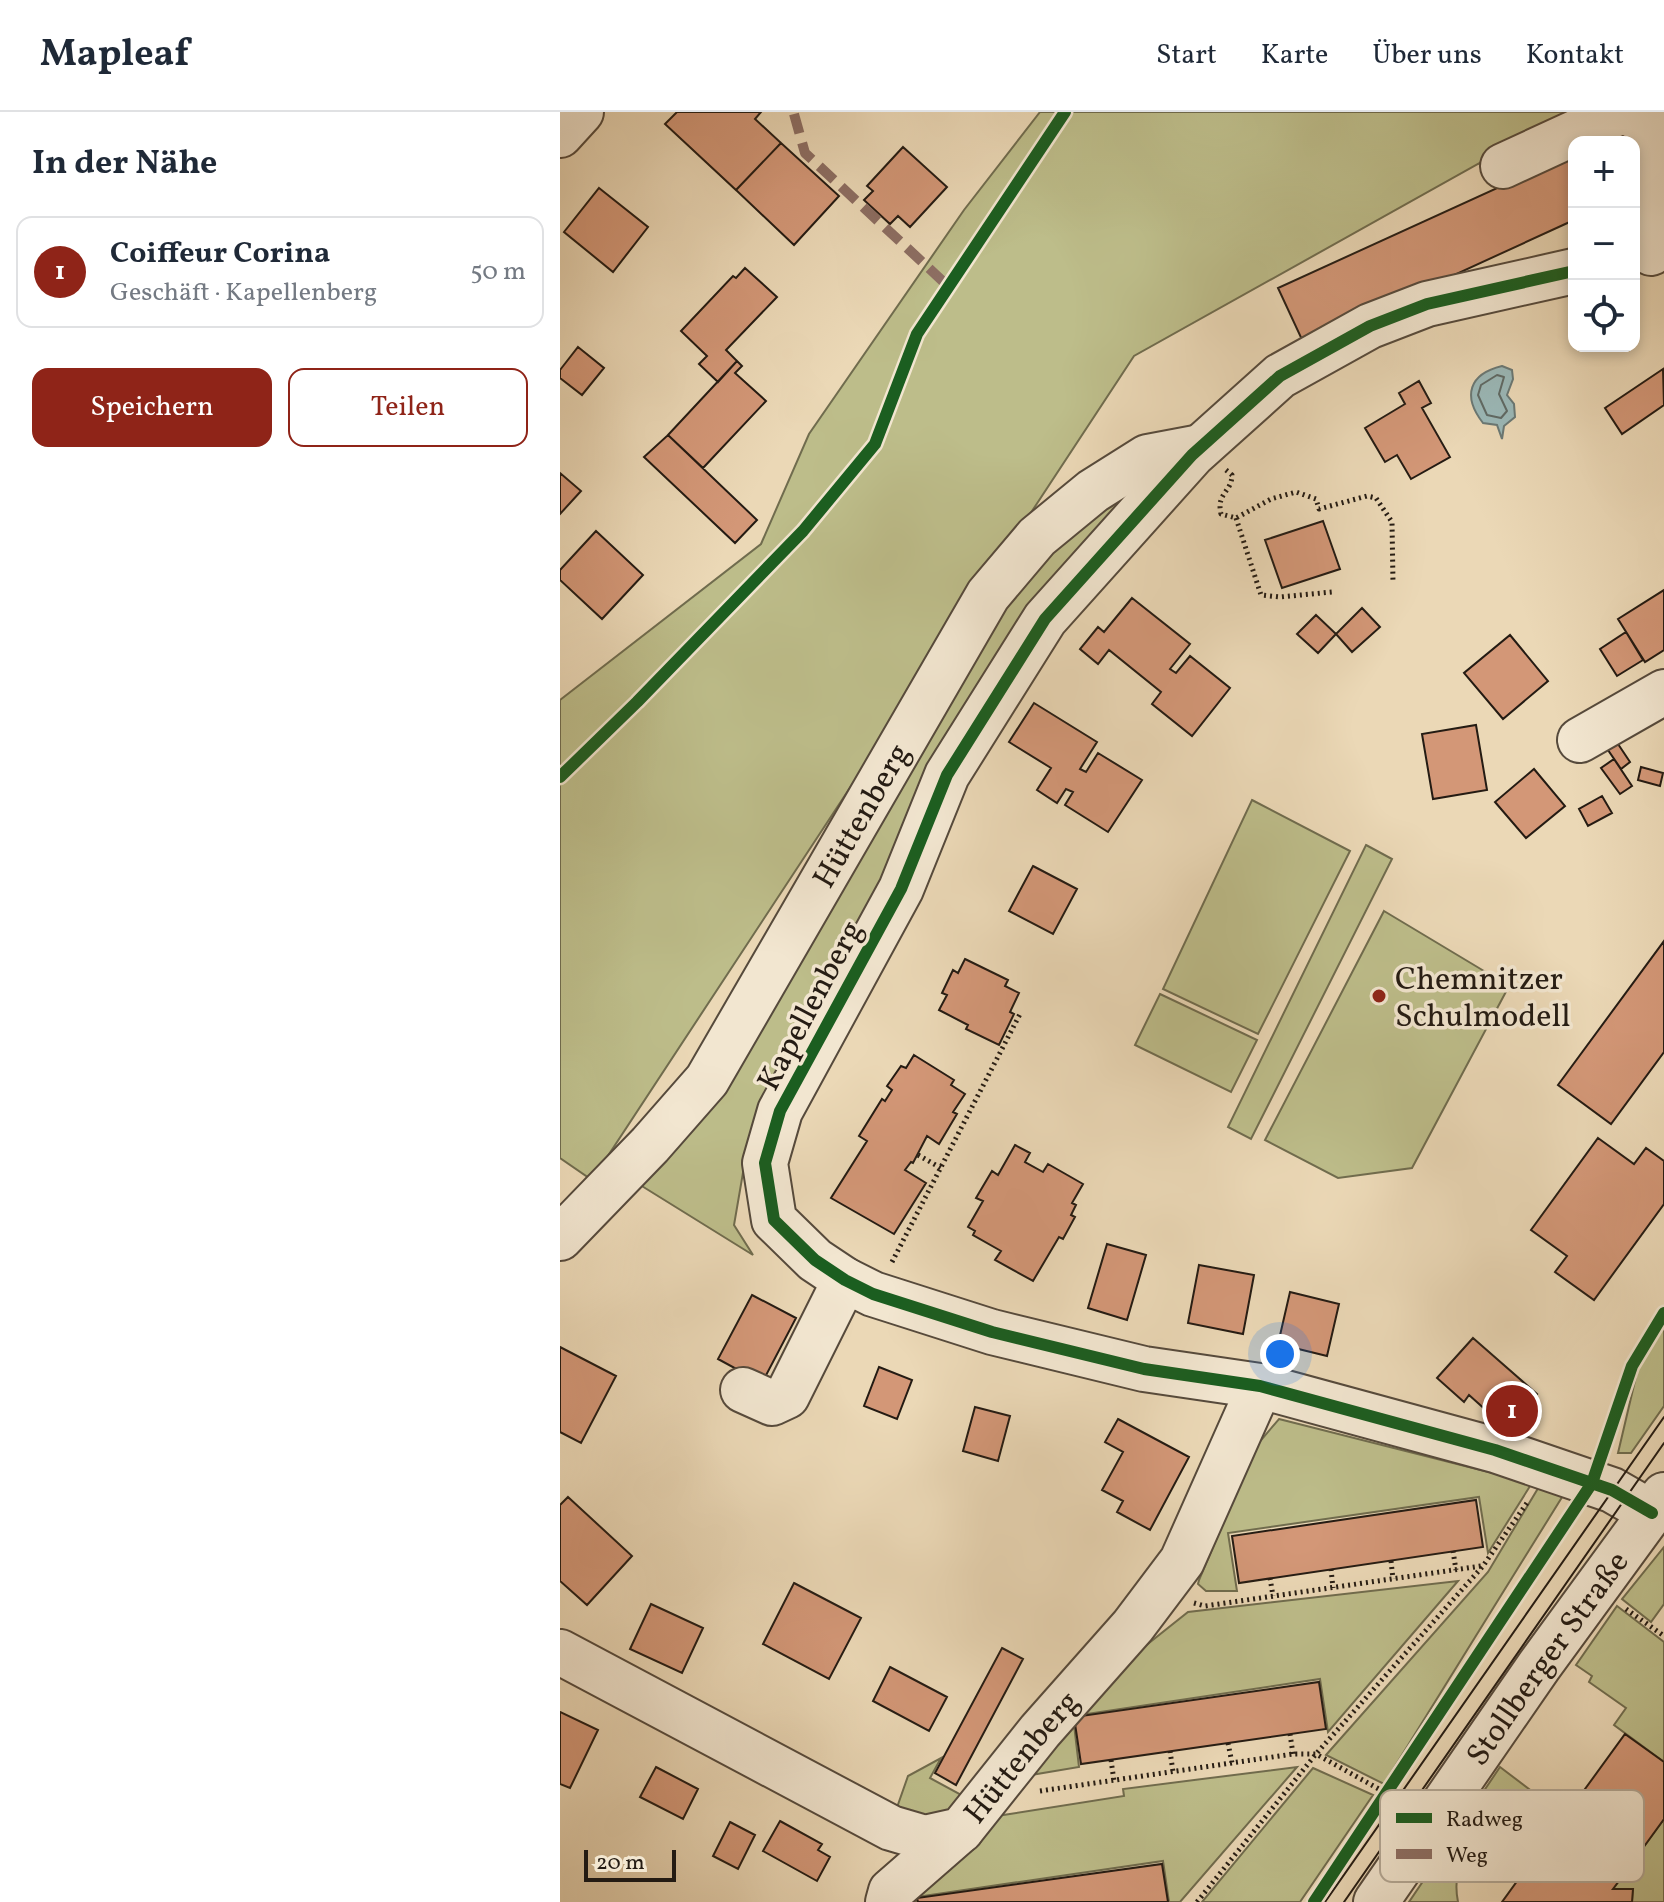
<!DOCTYPE html>
<html lang="de">
<head>
<meta charset="utf-8">
<style>
	:root { --surface:#fff; --page:#f6f6f7; --text:#1f2937; --muted:#747a83; --line:#e0e1e3; --accent:#8f2418 }
	body { margin:0; font-family:Vollkorn,serif; background:var(--page); color:var(--text) }
	.controls { position:absolute; right:24px; top:24px; display:grid; overflow:hidden; border-radius:16px; box-shadow:0 4px 12px #0003 }
	.controls button { width:72px; height:72px; display:grid; place-items:center; padding:0; border:0; border-bottom:2px solid var(--line); background:var(--surface); color:var(--text); font:40px sans-serif }
	.scale { position:absolute; left:24px; bottom:20px; width:92px; box-sizing:border-box; padding-left:8px; border:4px solid #241b13; border-top:0; font-size:22px; line-height:28px; white-space:nowrap; color:#241b13; -webkit-text-stroke:6px #f2e6d0; paint-order:stroke }
	.you { position:absolute; left:720px; top:1242px; width:28px; height:28px; margin:-20px; border:6px solid #fff; border-radius:50%; background:#1a73e8; box-shadow:0 0 0 12px #1a73e833 }
	.badge { display:grid; place-items:center; width:52px; height:52px; border-radius:50%; background:var(--accent); color:#fff; font-size:26px; font-weight:700 }
	.pin { position:absolute; translate:-50% -50%; border:4px solid #fff; box-shadow:0 2px 8px #0006 }
	.list { margin:0; padding:0; list-style:none }
	h2 { display:flex; justify-content:space-between; align-items:center; height:104px; margin:0; padding:0 32px; font-size:34px }
	h2 small { font-size:26px; font-weight:400; color:var(--muted) }
	.list li { display:grid; grid-template-columns:52px 1fr auto; gap:24px; align-items:center; box-sizing:border-box; height:112px; margin:0 16px 16px; padding:0 16px; border:2px solid var(--line); border-radius:16px }
	.list b { display:block; font-size:30px; white-space:nowrap }
	.list p { margin:0; font-size:26px; white-space:nowrap; color:var(--muted) }
	.list em { font-size:26px; font-style:normal; color:var(--muted) }
	.actions { display:flex; gap:16px; padding:24px 32px }
	.actions a { flex:1; padding:18px 0; border:2px solid var(--accent); border-radius:16px; text-align:center; font-size:28px; color:var(--accent) }
	.actions .main { background:var(--accent); color:#fff }
	.icon { flex:none; width:44px; height:44px; fill:none; stroke:currentColor; stroke-width:2; stroke-linecap:round; stroke-linejoin:round }
	.map { position:relative; flex:none; width:1104px; height:1790px; overflow:hidden }
	header { display:flex; align-items:center; gap:48px; box-sizing:border-box; height:112px; padding:0 40px; background:var(--surface); border-bottom:2px solid var(--line) }
	header strong { font-size:38px }
	nav { display:flex; gap:44px; margin-inline-start:auto; font-size:28px }
	main { display:flex }
	aside { flex:1; background:var(--surface) }
	.map>svg:first-child { display:block }
	.green { fill:#bdbd8a; stroke:#706c4e; stroke-width:2 }
	.water { fill:#9bb8b7; stroke:#6b7975; stroke-width:2 }
	.lines { fill:none; stroke-linecap:round; stroke-linejoin:round }
	.shore { stroke:#606a65; stroke-width:2 }
	.building { fill:#d39777; stroke:#241b13; stroke-width:2 }
	.minor-casing { stroke:#564a3c; stroke-width:48 }
	.path { stroke:#241b13; stroke-width:5; stroke-dasharray:2 4; stroke-linecap:butt }
	.minor { stroke:#f2e6d0; stroke-width:44 }
	.tram { stroke:#241b13; stroke-width:2 }
	.quiet { stroke:#8d6e63; stroke-width:10; stroke-dasharray:20 10; stroke-linecap:butt }
	.cycleway-casing { stroke:#f2e6d0; stroke-width:17 }
	.cycleway { stroke:#1b5e20; stroke-width:12 }
	.poi-dot { fill:#8f2418; stroke:#f2e6d0; stroke-width:3 }
	.labels { text-anchor:middle; stroke-width:7; stroke-linejoin:round; paint-order:stroke }
	.street-label { font-size:32px; fill:#241b13; stroke:#f2e6d0 }
	.poi-label { font-size:32px; fill:#241b13; stroke:#f2e6d0; text-anchor:start }
	.key { fill:#f2e6d0; stroke:#b4a997; stroke-width:2 }
	.key-label { font-size:22px; fill:#241b13 }
</style>
</head>
<body>
<header>
<strong>Mapleaf</strong>
<nav><a>Start</a><a>Karte</a><a>Über uns</a><a>Kontakt</a></nav>
</header>
<main>
<aside>
<h2>In der Nähe<small></small></h2>
<ul class="list">
<li><span class="badge">1</span><div><b>Coiffeur Corina</b><p>Geschäft · Kapellenberg</p></div><em>50 m</em></li>
</ul>
<div class="actions"><a class="main">Speichern</a><a>Teilen</a></div>
</aside>
<div class="map">
<svg width="1104" height="1790" viewBox="0 0 1104 1790">
	<rect width="100%" height="100%" fill="#ebd8b6"/>
	<filter id="stains"><feTurbulence type="fractalNoise" baseFrequency=".0025" numOctaves="4"/><feColorMatrix values="0 0 0 0 .2 0 0 0 0 .09 0 0 0 0 .02 0 0 0 .5 -.17"/></filter>
	<radialGradient id="worn" r=".72"><stop offset=".6" stop-color="#630" stop-opacity="0"/><stop offset="1" stop-color="#630" stop-opacity=".3"/></radialGradient>
	<!-- green -->
	<path class="green" d="M480 0H1017L918 52 574 244 32 1068 0 1046V588L201 432 249 322 404 98Z
		M593 362 522 435 185 1049 174 1113 193 1143 77 1071 290 728 487 432Z
		M692 688 790 739 698 922 603 877Z
		M806 733 832 747 691 1027 668 1015Z
		M824 799 949 874 852 1056 778 1066 705 1028Z
		M600 882 697 928 671 980 575 933Z
		M1104 1215V1294L1071 1341H1058L1078 1256Z
		M719 1307 972 1371 928 1441 919 1385 668 1421 677 1479H646L638 1472 639 1468 696 1334Z
		M980 1373 1004 1382 824 1672 766 1643 928 1460Z
		M1104 1435V1492L1091 1510 1062 1487Z
		M898 1469 768 1620 760 1567 513 1604 519 1655 465 1664 530 1578 628 1500Z
		M1057 1494 1104 1530V1650L1054 1613 1066 1596 1029 1570 1032 1564 1016 1553Z
		M381 1646 370 1666 407 1686 392 1705 334 1704 348 1664Z
		M737 1655 620 1790H609L603 1749 356 1785V1790H341L437 1704 564 1684 563 1677Z
		M940 1655 994 1696C984 1695 973 1692 963 1694 920 1702 889 1747 898 1790H849Z
		M753 1656 813 1683 740 1790H642Z
		M1104 1707V1790H1072L1073 1777H1053Z"/>
	<!-- water -->
	<path class="water" d="M942 254 952 258 953 267 947 283 954 292 955 305 944 314 942 327 937 313 923 311C902 284 909 262 942 254Z"/>
	<g class="lines">
		<!-- shore -->
		<path class="shore" d="M937 263 944 265 939 282 947 299 941 306 927 303 918 283 921 273Z"/>
	</g>
	<!-- building -->
	<path class="building" d="M117 0H201L195 7 221 31 176 78 105 12Z
		M221 31 279 84 234 133 176 78Z
		M343 35 387 75 350 115 338 104 330 112 304 88 313 79 307 74Z
		M1014 41V108L744 232 718 176Z
		M39 76 88 115 53 160 4 120Z
		M185 156 217 185 166 238 177 249 158 270 139 252 147 244 121 219 173 164 176 166Z
		M18 235 44 256 22 283 0 266V258Z
		M177 249 182 254 175 261 206 289 143 356 108 323Z
		M1103 257 1104 293 1062 322 1045 296Z
		M859 269 871 291 862 296 890 345 851 367 837 343 825 350 805 316 845 292 839 281Z
		M108 323 197 408 175 431 84 345Z
		M0 361 21 379 0 402Z
		M763 409 780 457 722 476 705 428Z
		M36 419 83 463 42 507 0 468V458Z
		M1104 478V538L1085 550 1058 507Z
		M572 486 630 532 610 557 616 561 630 544 670 576 632 624 592 592 601 580 549 538 538 552 520 537 538 515 544 520Z
		M802 496 820 515 792 540 776 522Z
		M756 503 776 522 758 541 737 522Z
		M1066 520 1083 548 1057 564 1040 537Z
		M950 523 988 569 943 607 904 561Z
		M474 591 537 630 520 657 526 660 538 641 582 668 548 720 505 693 513 680 506 677 497 691 477 678 491 656 449 630Z
		M916 613 927 678 873 687 862 622Z
		M1058 632 1070 650 1061 657 1048 638Z
		M1054 647 1072 674 1060 682 1041 656Z
		M1081 655 1103 661 1100 674 1078 668Z
		M974 657 1005 694 966 726 935 690Z
		M1042 684 1052 701 1028 714 1019 697Z
		M473 754 517 777 493 822 449 799Z
		M1104 829V940L1051 1012 998 973Z
		M405 847 448 868 445 874 459 881 450 900 454 902 439 933 406 917 408 913 379 898 387 883 382 881 393 858 398 861Z
		M354 943 394 968 391 973 405 982 393 1000 397 1002 379 1032 367 1024 353 1051 351 1050 345 1058 366 1071 334 1122 271 1086 307 1029 299 1024 322 987 325 989 332 978 327 974 341 954 346 956Z
		M1038 1026 1074 1052 1086 1036 1104 1049V1092L1034 1188 995 1160 1007 1144 971 1118Z
		M455 1033 470 1041 465 1050 483 1060 488 1052 523 1072 512 1091 516 1093 511 1103 515 1105 503 1127 499 1125 473 1169 435 1148 441 1139 413 1123 415 1119 408 1115 423 1089 416 1086 432 1059 438 1063Z
		M547 1132 586 1143 567 1208 528 1196Z
		M639 1153 694 1163 683 1222 628 1211Z
		M730 1180 779 1192 767 1244 718 1232Z
		M192 1183 236 1206 202 1271 158 1247Z
		M913 1226 977 1282 946 1316 909 1283 904 1290 877 1266Z
		M0 1235 56 1264 21 1331 0 1320Z
		M319 1255 352 1268 337 1307 304 1294Z
		M415 1295 450 1304 438 1349 403 1339Z
		M558 1307 629 1345 590 1418 557 1400 563 1389 542 1378 563 1340 545 1330Z
		M8 1385 72 1444 27 1493 0 1469V1393Z
		M916 1388 923 1435 679 1471 672 1424Z
		M234 1471 301 1506 269 1567 203 1532Z
		M91 1492 143 1516 122 1561 70 1537Z
		M442 1536 463 1547 396 1673 375 1661Z
		M330 1555 387 1585 369 1619 313 1589Z
		M759 1570 766 1617 521 1652 514 1605Z
		M0 1600 38 1618 10 1676 0 1672Z
		M1065 1622 1104 1650V1707L1083 1736 1077 1732 1062 1753 1068 1757 1053 1777H1073L1072 1790H942L963 1761 973 1769 979 1761 961 1751 946 1738 941 1720 950 1707 951 1709 965 1702 1021 1703 1027 1695 1017 1688Z
		M96 1655 138 1677 123 1707 80 1685Z
		M220 1709 262 1732 258 1738 270 1745 257 1769 203 1739Z
		M170 1710 195 1723 178 1757 153 1744Z
		M602 1752 608 1790H358L357 1786Z"/>
	<g class="lines">
		<!-- minor casing -->
		<g class="minor-casing">
			<g id="minor">
				<path d="M1067 0 1088 12 1103 43 1087 94 1091 141"/>
				<path d="M0 23 21 0"/>
				<path d="M943 54 1060 0"/>
				<path d="M1014 159 867 192 810 214 720 264 632 343 485 507 387 663 341 777 220 999 205 1051 214 1108 255 1148 285 1168 313 1182 432 1220 584 1257 700 1274 935 1338 1052 1378 1092 1401"/>
				<path d="M1020 628 1104 580"/>
				<path id="s1" d="M0 1126 90 1033 147 968 428 483 477 425 533 379 587 345 640 335"/>
				<path d="M183 1278 212 1291 227 1284 285 1168"/>
				<path id="s2" d="M0 1540 331 1716 365 1726 401 1718 480 1619 573 1514 622 1449 700 1274"/>
				<path d="M328 1790 331 1779 401 1718"/>
				<path id="s3" d="M816 1790 979 1554 1104 1383"/>
			</g>
		</g>
		<!-- path -->
		<path class="path" d="M666 358 672 363C672 380 656 381 661 402L676 406 711 387 736 380 756 387 759 397 807 384 816 386 832 410 833 471
			M676 406 701 483 720 485 772 480
			M358 1043 381 1056
			M332 1150 460 902
			M893 1439 896 1458
			M831 1449 833 1467
			M771 1457 773 1476
			M710 1466 713 1484
			M634 1491 645 1494 921 1454
			M1066 1497 1104 1524
			M730 1622 733 1642
			M668 1631 672 1651
			M610 1639 613 1660
			M551 1648 554 1669
			M480 1679 733 1642H756L826 1681
			M637 1790 756 1642 923 1454 969 1388"/>
		<!-- minor -->
		<use href="#minor" class="minor"/>
		<!-- tram -->
		<path class="tram" d="M765 1790 1104 1305
			M784 1790 1104 1331"/>
		<!-- quiet -->
		<path class="quiet" d="M234 2 245 41 388 174"/>
		<!-- cycleway casing -->
		<g class="cycleway-casing">
			<path id="cycleway" d="M1014 159 867 192 810 214 720 264 632 343 485 507 387 663 341 777 220 999 205 1051 214 1108 255 1148 285 1168 313 1182 432 1220 584 1257 700 1274 935 1338 1052 1378 1092 1401
				M0 665 77 590 243 419 315 332 357 222 505 0
				M754 1790 1032 1371 1072 1254 1104 1201"/>
		</g>
		<!-- cycleway -->
		<use href="#cycleway" class="cycleway"/>
	</g>
	<!-- markers -->
	<circle class="poi-dot" cx="819" cy="884" r="8"/>
	<g class="labels">
		<!-- street labels -->
		<g class="street-label">
			<text dy="11" stroke="none"><textPath href="#s1" startOffset="522">Hüttenberg</textPath></text>
			<text transform="translate(249 893) rotate(-62)" y="11">Kapellenberg</text>
			<text dy="11" stroke="none"><textPath href="#s3" startOffset="298">Stollberger Straße</textPath></text>
			<text dy="11" stroke="none"><textPath href="#s2" startOffset="542">Hüttenberg</textPath></text>
		</g>
		<!-- poi labels -->
		<g class="poi-label">
			<text x="835" y="877">Chemnitzer<tspan x="835" dy="37">Schulmodell</tspan></text>
		</g>
	</g>
	<!-- legend -->
	<rect x="820" y="1678" width="264" height="92" rx="12" class="key"/>
	<rect x="836" y="1701" width="36" height="10" fill="#1b5e20"/>
	<rect x="836" y="1737" width="36" height="10" fill="#8d6e63"/>
	<g class="key-label">
		<text x="886" y="1714">Radweg</text>
		<text x="886" y="1750">Weg</text>
	</g>
	<rect width="100%" height="100%" filter="url(#stains)"/>
	<rect width="100%" height="100%" fill="url(#worn)"/>
</svg>
<div class="controls">
<button>+</button>
<button>−</button>
<button><svg class="icon" aria-label="locate" viewBox="0 0 24 24"><circle cx="12" cy="12" r="6"/><path d="M12 2v4M12 18v4M2 12h4M18 12h4"/></svg></button>
</div>
<div class="scale">20 m</div>
<div class="you"></div>
<div class="pin badge" style="left:952px;top:1299px">1</div>
</div>
</main>
</body>
</html>
